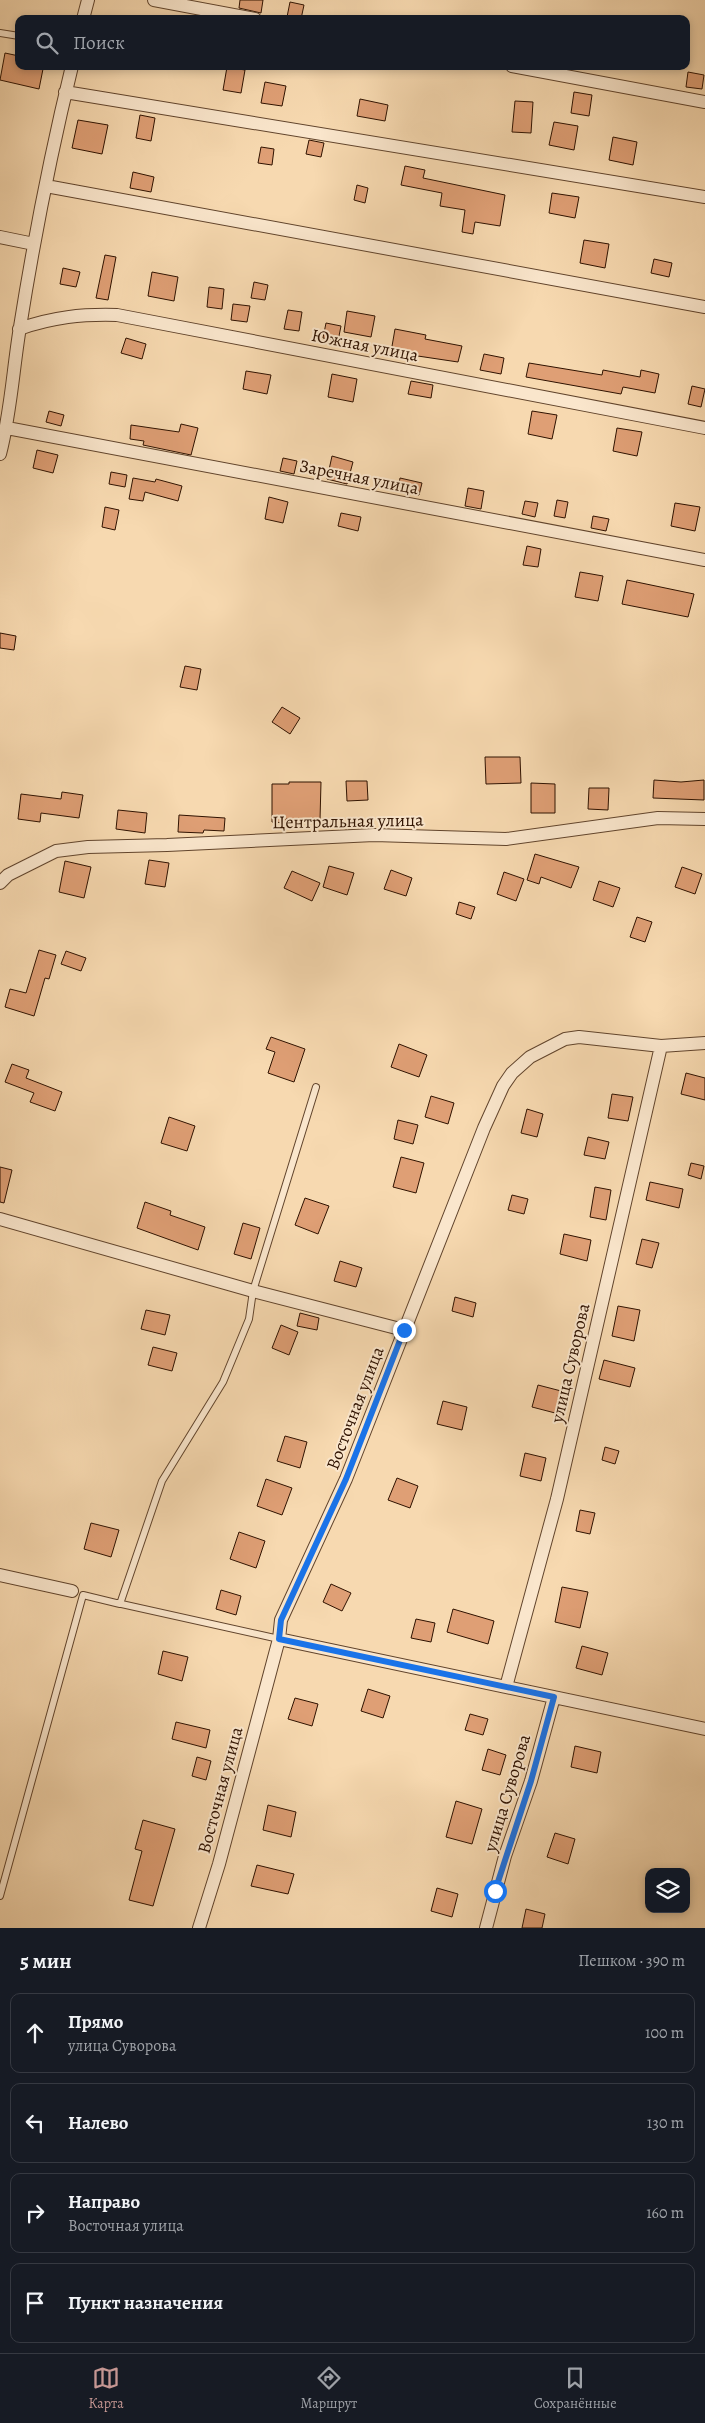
<!DOCTYPE html>
<html lang="ru">
<head>
<meta charset="utf-8">
<style>
	:root { --surface:#171b24; --page:#20242c; --text:#f1f3f6; --muted:#9ea1a6; --line:#363941; --accent:#c59692 }
	body { margin:0; font-family:Alegreya,serif; background:var(--page); color:var(--text) }
	.controls { position:absolute; right:15px; bottom:15px; display:grid; overflow:hidden; border-radius:10px; box-shadow:0 2px 8px #0003 }
	.controls button { width:45px; height:45px; display:grid; place-items:center; padding:0; border:0; border-bottom:1px solid var(--line); background:var(--surface); color:var(--text); font:25px sans-serif }
	.stop { position:absolute; width:15px; height:15px; margin:-11px; border:4px solid #1a73e8; border-radius:50%; background:#fff }
	.stop.end { background:#1a73e8; border-color:#fff; box-shadow:0 1px 5px #0008 }
	.list { margin:0; padding:0; list-style:none }
	h2 { display:flex; justify-content:space-between; align-items:center; height:65px; margin:0; padding:0 20px; font-size:21px }
	h2 small { font-size:16px; font-weight:400; color:var(--muted) }
	.list li { display:grid; grid-template-columns:32px 1fr auto; gap:15px; align-items:center; box-sizing:border-box; height:80px; margin:0 10px 10px; padding:0 10px; border:1px solid var(--line); border-radius:10px }
	.list b { display:block; font-size:19px; white-space:nowrap }
	.list p { margin:0; font-size:16px; white-space:nowrap; color:var(--muted) }
	.list em { font-size:16px; font-style:normal; color:var(--muted) }
	.icon { flex:none; width:28px; height:28px; fill:none; stroke:currentColor; stroke-width:2; stroke-linecap:round; stroke-linejoin:round }
	.map { position:relative; flex:none; width:705px; height:1928px; overflow:hidden }
	.search { position:absolute; background:var(--surface); box-shadow:0 2px 8px #0003; left:15px; right:15px; top:15px; height:55px; display:flex; align-items:center; gap:12px; box-sizing:border-box; padding:0 18px; border-radius:10px; color:var(--muted); font-size:19px }
	.sheet { height:425px; background:var(--surface) }
	nav { display:flex; justify-content:space-around; align-items:center; box-sizing:border-box; height:70px; border-top:1px solid var(--line); background:var(--surface); font-size:14px; color:var(--muted) }
	nav a { display:grid; justify-items:center; gap:2px }
	nav .on { color:var(--accent) }
	.map>svg:first-child { display:block }
	.building { fill:#df9f75; stroke:#2f1200 }
	.lines { fill:none; stroke-linecap:round; stroke-linejoin:round }
	.service-casing { stroke:#61442c; stroke-width:8 }
	.minor-casing { stroke:#61442c; stroke-width:14 }
	.service { stroke:#fae6cc; stroke-width:6 }
	.minor { stroke:#fae6cc; stroke-width:12 }
	.route { stroke:#1a73e8; stroke-width:6 }
	.labels { text-anchor:middle; stroke-width:4; stroke-linejoin:round; paint-order:stroke }
	.street-label { font-size:18px; fill:#2f1200; stroke:#fae6cc }
</style>
</head>
<body>
<div class="map">
<svg width="705" height="1928" viewBox="0 0 705 1928">
	<rect width="100%" height="100%" fill="#f7d9b0"/>
	<filter id="stains"><feTurbulence type="fractalNoise" baseFrequency=".004" numOctaves="4"/><feColorMatrix values="0 0 0 0 .2 0 0 0 0 .09 0 0 0 0 .02 0 0 0 .5 -.17"/></filter>
	<radialGradient id="worn" r=".72"><stop offset=".6" stop-color="#630" stop-opacity="0"/><stop offset="1" stop-color="#630" stop-opacity=".3"/></radialGradient>
	<!-- building -->
	<path class="building" d="M240 0H263L261 13 239 8Z
		M290 2 304 5 301 19 287 17Z
		M5 53 19 56V66L43 69 39 89 0 80Z
		M227 67 245 70 241 93 223 90Z
		M688 72 704 75 702 89 686 87Z
		M265 82 286 86 282 106 261 103Z
		M574 92 592 95 589 116 571 113Z
		M360 99 388 105 385 121 357 116Z
		M515 101 533 102 531 133 512 132Z
		M140 115 155 118 151 141 136 138Z
		M78 120 108 125 102 154 72 148Z
		M554 122 578 126 574 150 549 145Z
		M613 137 637 142 633 165 609 160Z
		M309 140 324 143 321 157 306 154Z
		M261 147 274 149 272 165 258 163Z
		M405 166 425 170 423 178 505 195 500 226 475 222 473 234 462 232 465 210 440 206 442 193 401 185Z
		M133 172 154 177 151 192 130 188Z
		M357 185 368 188 365 203 354 200Z
		M552 193 579 197 575 218 549 213Z
		M584 240 609 244 605 268 580 263Z
		M105 255 116 257 108 300 96 298Z
		M654 259 672 263 669 277 651 273Z
		M63 268 80 272 76 287 60 284Z
		M152 272 178 277 174 301 148 296Z
		M254 282 268 285 265 300 251 298Z
		M209 287 224 289 222 309 207 307Z
		M233 304 250 306 247 322 231 320Z
		M288 310 302 312 299 331 284 329Z
		M347 311 375 316 371 337 344 332Z
		M326 323 341 326 338 341 323 338Z
		M395 329 426 335 425 339 462 346 458 362 391 352Z
		M126 338 146 344 142 359 121 353Z
		M484 354 504 358 501 374 480 370Z
		M529 363 602 375 603 370 640 377 641 370 659 374 655 393 623 387 621 394 526 377Z
		M246 371 271 375 267 394 243 389Z
		M332 374 357 379 353 402 328 397Z
		M411 381 433 385 431 398 408 394Z
		M692 386 705 389 701 407 688 404Z
		M49 411 64 415 61 426 46 422Z
		M532 411 557 415 552 439 528 434Z
		M181 424 198 428 191 455 143 445 144 441 130 439 131 425 179 432Z
		M617 428 642 432 637 456 613 451Z
		M37 450 58 455 53 473 33 468Z
		M332 456 353 462 347 484 327 479Z
		M283 458 297 461 294 474 280 471Z
		M111 472 127 475 125 487 109 484Z
		M133 478 155 482 156 479 182 486 178 501 145 492 143 501 129 499Z
		M400 478 422 483 419 495 398 490Z
		M468 488 484 491 481 509 465 506Z
		M269 497 288 502 283 523 265 519Z
		M557 500 568 502 565 518 554 516Z
		M525 501 538 503 535 517 522 514Z
		M675 503 700 507 695 531 671 526Z
		M105 507 119 510 115 530 102 527Z
		M341 513 361 517 358 531 338 526Z
		M593 516 609 519 606 531 591 528Z
		M527 546 541 549 538 567 523 565Z
		M580 572 603 576 598 601 575 597Z
		M627 580 694 594 688 617 622 604Z
		M0 633 16 636 14 650 0 648Z
		M185 666 201 669 197 690 180 687Z
		M282 707 300 718 290 734 272 722Z
		M485 757H520L521 783 486 784Z
		M654 780 681 782 704 780V800L653 798Z
		M346 781H367L368 800 347 801Z
		M289 782H321L320 820 286 819V823L272 822V784H289Z
		M531 783 555 784V813H531Z
		M589 788H609L608 810 588 809Z
		M62 792 83 795 79 818 41 813 40 822 18 819 21 794 61 799Z
		M118 810 147 813 145 833 116 829Z
		M179 815 225 818 224 831 204 830 203 833 178 832Z
		M535 854 579 867 571 888 541 877 539 884 527 880Z
		M149 860 169 863 165 887 145 884Z
		M65 861 91 867 84 898 59 892Z
		M329 866 354 873 347 895 323 887Z
		M682 867 702 874 695 894 675 887Z
		M391 870 412 878 406 896 384 889Z
		M292 871 320 883 312 901 284 888Z
		M504 872 524 879 516 901 497 894Z
		M599 881 620 888 613 907 593 900Z
		M459 902 475 907 471 919 456 914Z
		M637 917 652 922 645 942 630 937Z
		M39 950 56 955 49 979 45 978 34 1016 5 1007 10 989 26 993Z
		M66 951 86 958 81 971 61 964Z
		M271 1037 305 1049 294 1082 268 1073 275 1052 266 1049Z
		M399 1044 427 1055 419 1077 391 1067Z
		M12 1064 29 1070 26 1078 62 1092 55 1111 30 1102 34 1093 5 1082Z
		M686 1073 705 1078V1100L681 1094Z
		M612 1094 633 1097 628 1121 608 1118Z
		M431 1096 454 1103 448 1124 425 1117Z
		M527 1109 543 1114 537 1137 521 1133Z
		M169 1117 195 1126 187 1151 161 1143Z
		M398 1120 418 1125 413 1144 394 1139Z
		M588 1137 609 1142 605 1159 584 1155Z
		M401 1157 424 1163 416 1193 393 1187Z
		M691 1163 704 1166 701 1179 688 1175Z
		M0 1167 12 1170 4 1203 0 1202Z
		M650 1182 683 1189 679 1208 646 1200Z
		M595 1187 611 1190 606 1220 590 1217Z
		M512 1195 528 1199 524 1214 508 1210Z
		M305 1198 329 1206 318 1234 295 1225Z
		M145 1202 171 1211 170 1215 205 1227 198 1250 137 1228Z
		M243 1223 260 1228 251 1259 234 1254Z
		M564 1234 591 1240 587 1261 560 1254Z
		M642 1239 659 1243 652 1268 636 1264Z
		M340 1261 362 1268 356 1287 334 1281Z
		M455 1297 476 1303 473 1317 452 1311Z
		M618 1306 640 1310 634 1341 612 1336Z
		M146 1310 170 1315 165 1335 141 1329Z
		M300 1313 319 1318 317 1330 297 1326Z
		M281 1325 298 1332 289 1355 272 1348Z
		M153 1347 177 1353 172 1371 148 1365Z
		M604 1360 635 1368 630 1387 599 1379Z
		M538 1385 565 1392 559 1414 532 1407Z
		M443 1401 467 1407 462 1430 437 1424Z
		M285 1436 307 1442 300 1468 277 1461Z
		M605 1447 619 1451 615 1464 602 1460Z
		M525 1453 546 1458 541 1481 520 1476Z
		M397 1478 418 1486 410 1508 388 1500Z
		M266 1479 292 1488 282 1515 257 1506Z
		M580 1510 595 1513 590 1534 576 1531Z
		M91 1523 119 1530 111 1557 84 1549Z
		M239 1532 265 1541 256 1568 230 1559Z
		M331 1584 351 1593 342 1611 323 1602Z
		M562 1587 588 1592 580 1628 555 1622Z
		M221 1590 241 1596 236 1615 216 1609Z
		M453 1609 494 1621 488 1644 447 1632Z
		M416 1619 435 1623 431 1642 411 1638Z
		M582 1646 608 1653 602 1675 576 1668Z
		M163 1651 188 1657 182 1681 158 1674Z
		M368 1689 390 1696 383 1718 361 1711Z
		M295 1698 318 1704 312 1726 288 1719Z
		M470 1714 488 1719 483 1735 465 1730Z
		M176 1722 210 1730 206 1748 172 1739Z
		M575 1746 601 1752 597 1773 571 1767Z
		M488 1749 506 1755 500 1775 482 1770Z
		M197 1757 211 1761 206 1780 192 1776Z
		M456 1801 482 1809 472 1844 446 1837Z
		M268 1805 296 1812 291 1837 263 1830Z
		M143 1820 175 1829 153 1906 129 1900 142 1851 135 1849Z
		M555 1833 575 1839 568 1864 547 1857Z
		M257 1865 294 1874 288 1894 251 1886Z
		M437 1888 458 1894 452 1917 431 1911Z
		M526 1909 545 1914 542 1928H522Z"/>
	<g class="lines">
		<!-- service casing -->
		<g class="service-casing">
			<path id="service" d="M0 33 19 36
				M117 1603 279 1639
				M0 1896 83 1595 120 1604 162 1481 223 1382 249 1319 253 1291 316 1087"/>
		</g>
		<!-- minor casing -->
		<g class="minor-casing">
			<path id="minor" d="M154 0 255 19
				M83 19 88 0
				M512 66 705 102
				M65 92 705 197
				M46 186 705 307
				M0 237 34 244
				M19 329C53 317 82 314 117 315L705 428
				M7 428 705 560
				M0 454C11 412 13 369 20 327 34 239 51 152 72 66
				M0 883 8 875 56 851 88 847 167 845 374 835 506 839 658 818 705 819
				M0 1219 253 1291 404 1330
				M0 1575 72 1591
				M279 1639 705 1729
				M506 1687 557 1499 661 1046
				M199 1928 219 1864 279 1639 281 1620 346 1479 484 1128 503 1086 512 1073 530 1057 565 1039 579 1037 661 1046 705 1043
				M486 1928 505 1856 531 1781 554 1697"/>
		</g>
		<!-- service -->
		<use href="#service" class="service"/>
		<!-- minor -->
		<use href="#minor" class="minor"/>
	</g>
	<g class="lines">
		<!-- route -->
		<path class="route" d="M404 1330 346 1479 281 1620 279 1639 554 1697 531 1781 495 1891"/>
	</g>
	<g class="labels">
		<!-- street labels -->
		<g class="street-label">
			<text transform="translate(365 345) rotate(11)" y="6">Южная улица</text>
			<text transform="translate(359 477) rotate(11)" y="6">Заречная улица</text>
			<text transform="translate(348 821) rotate(-1)" y="6">Центральная улица</text>
			<text transform="translate(570 1363) rotate(-77)" y="6">улица Суворова</text>
			<text transform="translate(355 1408) rotate(-69)" y="6">Восточная улица</text>
			<text transform="translate(220 1790) rotate(-75)" y="6">Восточная улица</text>
			<text transform="translate(507 1793) rotate(-73)" y="6">улица Суворова</text>
		</g>
	</g>
	<rect width="100%" height="100%" filter="url(#stains)"/>
	<rect width="100%" height="100%" fill="url(#worn)"/>
</svg>
<div class="controls">
<button><svg class="icon" aria-label="layers" viewBox="0 0 24 24"><path d="M12 4l9 5-9 5-9-5zM3 14l9 5 9-5"/></svg></button>
</div>
<div class="stop" style="left:495px;top:1891px"></div>
<div class="stop end" style="left:404px;top:1330px"></div>
<div class="search"><svg class="icon" aria-label="search" viewBox="0 0 24 24"><circle cx="10" cy="10" r="6"/><path d="M15 15l6 6"/></svg>Поиск</div>
</div>
<section class="sheet">
<h2>5 мин<small>Пешком · 390 m</small></h2>
<ul class="list">
<li><svg class="icon" aria-label="ahead" viewBox="0 0 24 24"><path d="M12 20V5M6 11l6-6 6 6"/></svg><div><b>Прямо</b><p>улица Суворова</p></div><em>100 m</em></li>
<li><svg class="icon" aria-label="left" viewBox="0 0 24 24"><path d="M17 20v-9H6M10 6l-5 5 5 5"/></svg><div><b>Налево</b></div><em>130 m</em></li>
<li><svg class="icon" aria-label="right" viewBox="0 0 24 24"><path d="M7 20v-9h11M14 6l5 5-5 5"/></svg><div><b>Направо</b><p>Восточная улица</p></div><em>160 m</em></li>
<li><svg class="icon" aria-label="arrive" viewBox="0 0 24 24"><path d="M6 21V4h12l-3 4 3 4H6"/></svg><div><b>Пункт назначения</b></div></li>
</ul>
</section>
<nav>
<a class="on"><svg class="icon" aria-label="map" viewBox="0 0 24 24"><path d="M3 6l6-2 6 2 6-2v14l-6 2-6-2-6 2zM9 4v14M15 6v14"/></svg>Карта</a>
<a><svg class="icon" aria-label="directions" viewBox="0 0 24 24"><path d="M12 3l9 9-9 9-9-9zM9 14v-3h6M13 9l2 2-2 2"/></svg>Маршрут</a>
<a><svg class="icon" aria-label="saved" viewBox="0 0 24 24"><path d="M7 4h10v16l-5-4-5 4z"/></svg>Сохранённые</a>
</nav>
</body>
</html>
